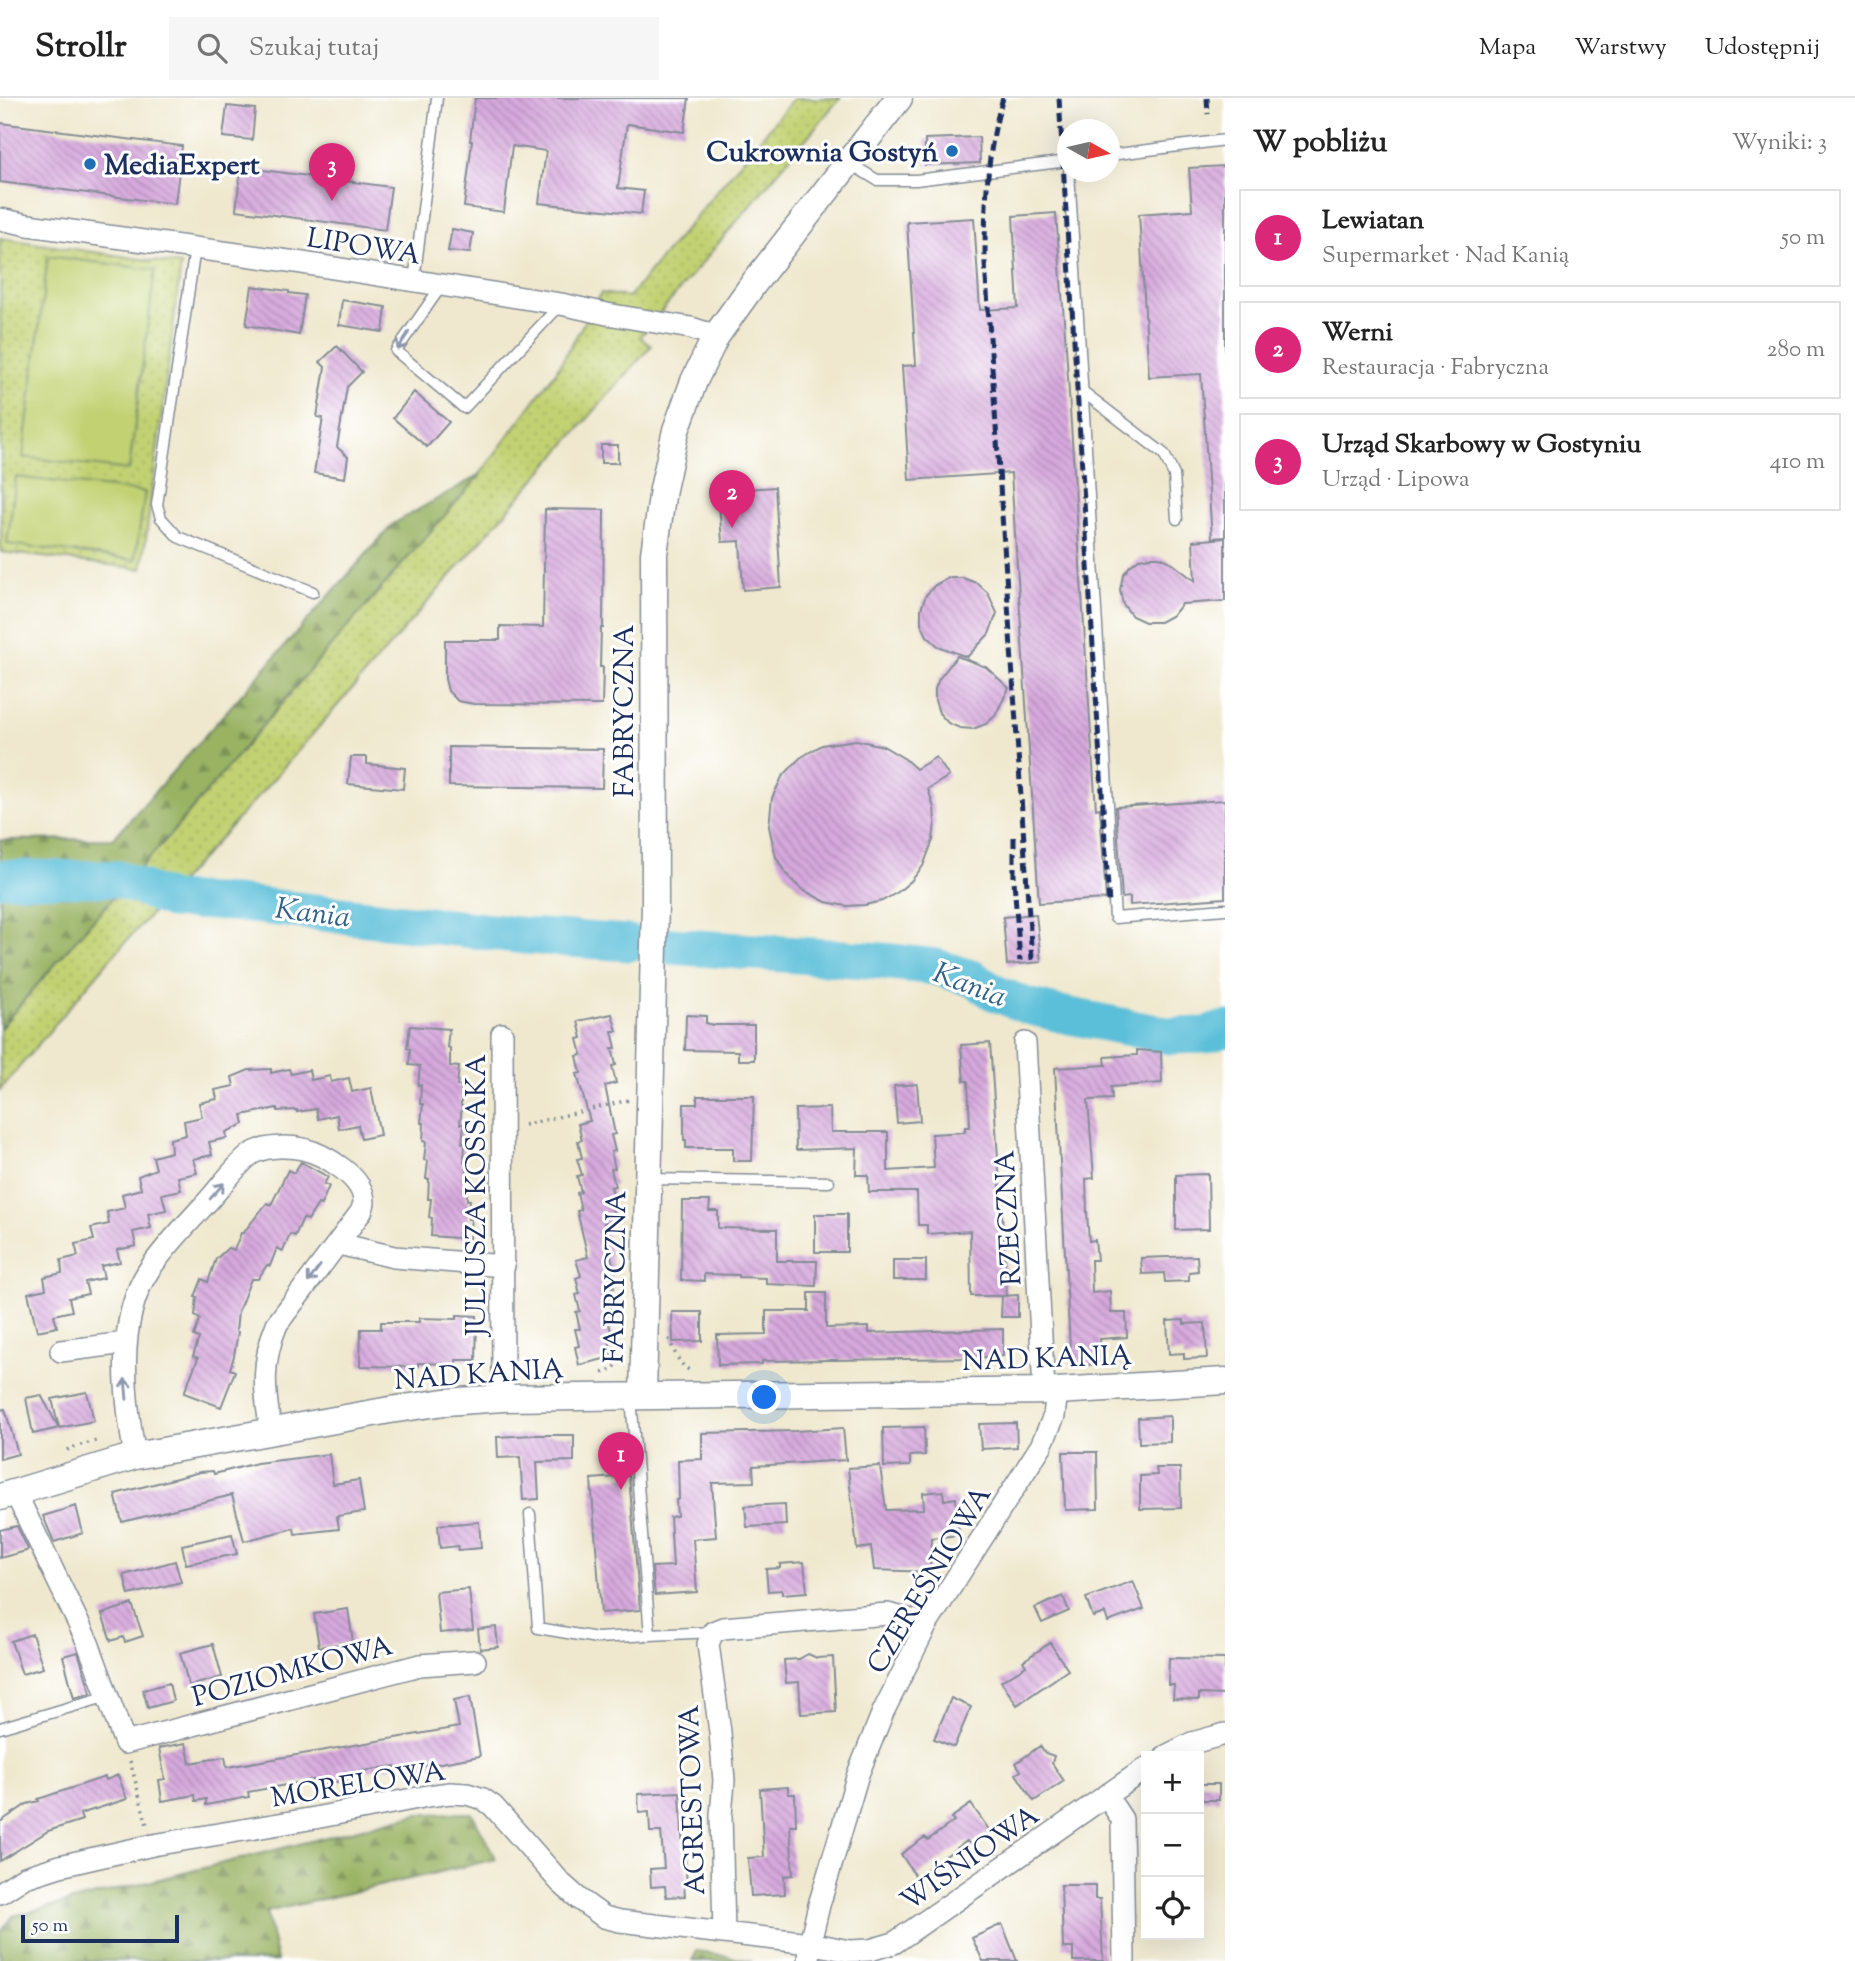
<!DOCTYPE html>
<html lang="pl">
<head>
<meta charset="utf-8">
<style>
	:root { --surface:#fff; --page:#f6f6f6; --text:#222; --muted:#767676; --line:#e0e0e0; --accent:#db2777 }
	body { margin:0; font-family:"Sorts Mill Goudy",serif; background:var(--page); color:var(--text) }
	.controls { position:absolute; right:21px; bottom:21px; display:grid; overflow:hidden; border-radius:0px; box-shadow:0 7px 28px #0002 }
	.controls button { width:63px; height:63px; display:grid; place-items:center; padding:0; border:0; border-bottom:2px solid var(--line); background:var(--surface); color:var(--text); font:35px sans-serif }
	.compass { position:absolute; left:1057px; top:21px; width:63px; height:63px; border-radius:50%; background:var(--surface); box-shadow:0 7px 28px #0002; rotate:98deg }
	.scale { position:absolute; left:21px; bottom:18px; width:158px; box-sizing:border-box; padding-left:7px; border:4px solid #1b2f5e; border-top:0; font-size:19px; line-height:24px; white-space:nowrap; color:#1b2f5e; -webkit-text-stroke:5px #fff; paint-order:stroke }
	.you { position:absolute; left:765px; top:1300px; width:24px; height:24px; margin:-18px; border:5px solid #fff; border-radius:50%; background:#1a73e8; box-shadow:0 0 0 10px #1a73e833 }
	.badge { display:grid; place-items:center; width:46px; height:46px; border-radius:50%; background:var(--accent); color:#fff; font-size:23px; font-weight:700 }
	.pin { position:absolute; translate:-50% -58px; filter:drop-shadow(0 2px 4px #0008) }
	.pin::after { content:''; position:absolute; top:37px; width:24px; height:21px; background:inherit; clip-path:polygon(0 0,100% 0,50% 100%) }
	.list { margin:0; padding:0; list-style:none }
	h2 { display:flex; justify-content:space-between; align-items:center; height:91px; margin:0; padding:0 28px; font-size:30px }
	h2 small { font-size:23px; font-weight:400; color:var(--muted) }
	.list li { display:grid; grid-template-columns:46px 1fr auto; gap:21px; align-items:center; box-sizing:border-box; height:98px; margin:0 14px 14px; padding:0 14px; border:2px solid var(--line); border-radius:0px }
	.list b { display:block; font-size:26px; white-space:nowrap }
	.list p { margin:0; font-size:23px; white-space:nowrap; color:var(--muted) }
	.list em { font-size:23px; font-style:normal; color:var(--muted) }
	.icon { flex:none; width:38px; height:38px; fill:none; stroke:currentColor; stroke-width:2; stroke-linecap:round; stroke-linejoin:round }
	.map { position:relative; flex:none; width:1225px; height:1863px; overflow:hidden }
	header { display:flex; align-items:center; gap:42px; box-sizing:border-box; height:98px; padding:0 35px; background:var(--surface); border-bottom:2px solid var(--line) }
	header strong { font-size:33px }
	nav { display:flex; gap:38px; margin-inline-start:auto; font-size:24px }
	.search { width:490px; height:63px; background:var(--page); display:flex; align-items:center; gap:18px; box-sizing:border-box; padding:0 24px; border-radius:0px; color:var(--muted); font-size:26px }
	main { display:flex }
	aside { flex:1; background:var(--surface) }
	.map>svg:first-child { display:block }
	.grass { fill:url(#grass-dots); stroke:#6e8068; stroke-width:2 }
	.forest { fill:url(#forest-firs); stroke:#5a7161; stroke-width:2 }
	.pitch { fill:#c2d172; stroke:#6e8068; stroke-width:2 }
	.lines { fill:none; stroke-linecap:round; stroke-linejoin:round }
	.river { stroke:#5bbfd9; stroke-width:37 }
	.building { fill:url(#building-back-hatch) }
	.service-casing { stroke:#858c96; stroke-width:13 }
	.minor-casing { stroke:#858c96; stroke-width:24 }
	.tertiary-casing { stroke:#858c96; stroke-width:29 }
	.path { stroke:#858c96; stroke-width:3.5; stroke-dasharray:2 5; stroke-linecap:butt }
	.service { stroke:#fff; stroke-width:10 }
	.minor { stroke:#fff; stroke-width:21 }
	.tertiary { stroke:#fff; stroke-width:26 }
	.rail { stroke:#1b2f5e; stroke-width:5; stroke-dasharray:10 5; stroke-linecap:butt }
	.oneway { stroke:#8d97ae }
	.poi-dot { fill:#1f6fb2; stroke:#fff; stroke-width:2.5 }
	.labels { text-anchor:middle; stroke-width:6; stroke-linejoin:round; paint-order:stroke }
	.poi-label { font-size:28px; font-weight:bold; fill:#1b2f5e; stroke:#fff; text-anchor:end }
	.street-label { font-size:28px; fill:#1b2f5e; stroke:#fff }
	.water-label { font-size:30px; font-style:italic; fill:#316189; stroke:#fff }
</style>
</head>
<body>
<header>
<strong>Strollr</strong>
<div class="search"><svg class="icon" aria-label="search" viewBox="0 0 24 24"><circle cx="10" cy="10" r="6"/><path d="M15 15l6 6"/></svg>Szukaj tutaj</div>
<nav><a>Mapa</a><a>Warstwy</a><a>Udostępnij</a></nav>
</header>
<main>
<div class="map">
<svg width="1225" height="1863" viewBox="0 0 1225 1863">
	<defs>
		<pattern id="grass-dots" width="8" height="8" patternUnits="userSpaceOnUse" patternTransform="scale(1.75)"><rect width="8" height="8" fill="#c2d172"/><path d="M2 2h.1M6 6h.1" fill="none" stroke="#a6b465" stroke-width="1.8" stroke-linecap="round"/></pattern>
		<pattern id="forest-firs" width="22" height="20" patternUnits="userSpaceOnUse" patternTransform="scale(1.75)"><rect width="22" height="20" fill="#99b364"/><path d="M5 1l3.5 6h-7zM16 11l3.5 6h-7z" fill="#7c9256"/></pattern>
		<pattern id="building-back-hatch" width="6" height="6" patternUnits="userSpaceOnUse" patternTransform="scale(1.75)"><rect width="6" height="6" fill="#d7a9dd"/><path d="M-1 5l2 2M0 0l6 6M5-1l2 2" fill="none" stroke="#ae8ab6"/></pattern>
	</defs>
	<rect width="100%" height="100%" fill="#fff"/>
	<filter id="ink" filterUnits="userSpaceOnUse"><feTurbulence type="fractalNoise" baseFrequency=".0143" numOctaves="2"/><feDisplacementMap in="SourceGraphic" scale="14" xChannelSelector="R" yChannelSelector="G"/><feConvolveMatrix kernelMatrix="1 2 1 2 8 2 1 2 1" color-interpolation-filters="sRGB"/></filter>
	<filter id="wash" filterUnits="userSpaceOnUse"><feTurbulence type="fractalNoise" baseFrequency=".00686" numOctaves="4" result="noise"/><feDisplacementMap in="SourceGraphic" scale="28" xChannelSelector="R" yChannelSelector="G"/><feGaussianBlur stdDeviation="1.57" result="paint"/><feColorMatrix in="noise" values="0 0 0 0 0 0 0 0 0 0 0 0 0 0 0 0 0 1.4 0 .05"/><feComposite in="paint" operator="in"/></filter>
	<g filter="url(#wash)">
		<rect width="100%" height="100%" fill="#efe8ce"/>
		<!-- grass -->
		<path class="grass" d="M794 0H840L640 239 651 248 263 693 109 862 0 992V930L92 823 170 737 309 573 480 376 557 272 601 195 629 199Z
			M0 140 181 167 142 471 1 454Z"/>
		<!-- forest -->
		<path class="forest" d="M481 376 309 573 170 737 92 823 0 930V742L113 741 393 426Z
			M472 1715 496 1761 266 1814 277 1863H0V1834L13 1818 418 1716Z
			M697 1853 752 1863H692Z"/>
		<!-- pitch -->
		<path class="pitch" d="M48 158 155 172 129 372 23 359Z
			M16 379 145 394 135 462 7 446Z"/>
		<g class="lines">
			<!-- river -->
			<path class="river" d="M0 780 119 781 171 802 234 805 526 838 629 845
				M670 848 882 863 936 869 974 881 993 894 1027 908 1060 916 1171 938 1206 937 1225 931"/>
		</g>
		<g id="blocks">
			<!-- building -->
			<path class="building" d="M475 0H689L684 34 627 26 618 90 644 93 641 116 539 105 546 53 512 48 504 114 464 109 472 43H470Z
				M227 8 255 11 252 42 223 39Z
				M0 25 182 48 175 106 0 84Z
				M979 39 980 65 925 67V41Z
				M1225 68V439L1212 440 1201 276 1149 279 1139 116 1192 112 1189 70Z
				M241 69 391 89 385 132 236 112Z
				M1056 115 1066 249 1093 668 1096 711 1100 710 1106 801 1039 805 1011 375 909 382 902 268 916 267 907 124 974 120 980 212 1018 210 1013 118Z
				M452 131 473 135 470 155 448 153Z
				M252 188 289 193V195L305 197 299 237 246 227Z
				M342 202 386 209 383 234 339 227Z
				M337 248 362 274 347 289 337 349 348 359 345 380 314 375 323 320 317 319 325 269 320 264Z
				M414 294 449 324 427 349 393 320Z
				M601 347H618V365H601Z
				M775 389 781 489 743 492 740 443 722 444 718 393Z
				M545 411 604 412 603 530H601L600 569H603L602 607 474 606 458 603 448 593 445 581V542H500V528L543 529Z
				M1225 440V503L1182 506 1173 517 1160 524H1145L1132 518 1123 506 1120 492 1123 477 1130 468 1139 461 1151 459H1160L1169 463 1195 483 1193 443Z
				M948 480H963L977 485 988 495 997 515 989 536 967 559 938 548 927 538 921 525V511L926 497 935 487Z
				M957 558 986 569 1009 590 995 618 986 626 973 631 960 630 948 625 939 615 935 602V591L939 581Z
				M856 642 883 648 905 661 916 671 936 659 949 678 928 691 934 710 935 724 933 742 923 768 911 783 898 794 882 803 865 807 846 808 826 804 801 791 786 776 776 759 769 729 772 700 782 679 800 660 822 647Z
				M449 649 603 651 602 690 449 688Z
				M351 659H367V666L405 670 403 691 348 686Z
				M1225 702V800L1130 807V799L1122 800 1116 709Z
				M1036 816 1041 864 1007 867 1003 819Z
				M612 916 617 933H612L616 950H612L616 967 612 968 616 985 605 988 615 1036 611 1037 615 1053 611 1054 615 1070 611 1071 615 1088 611 1089 615 1105 611 1106 615 1122 604 1125 614 1172 610 1173 614 1190 609 1191 613 1207 609 1208 613 1224 609 1225 613 1242H609L612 1259 579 1267 575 1249 579 1248 575 1231H580L576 1214 580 1213 576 1197 580 1196 576 1180 581 1178 576 1162 588 1159 577 1113 581 1112 577 1095 581 1094 577 1078 582 1077 577 1061 582 1060 578 1043 582 1042 578 1026 590 1023 577 976 581 975 577 958 582 957 578 941 582 940 578 923Z
				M686 917 706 918V925L713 927H754V962H738V953L685 952Z
				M410 928 449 931 447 949 450 950V968L459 969 457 988H461V1007L462 1008 460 1026H464L462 1045H465L464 1064H467V1102H470L468 1121H471L469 1141 431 1138 432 1120 429 1119 431 1101H428L429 1081H426L428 1063 424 1062 426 1044 423 1043 424 1025H421L423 1006H420L421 987H418L420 968 409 967 410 951 407 950Z
				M990 945 1005 1160 1006 1198H971L970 1133 927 1136V1127H918L917 1094H869L868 1077H856L857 1050 796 1052 795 1011 830 1010 831 1034H888V1073L934 1070 932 1036 965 1034V1029H970L968 983H964L961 947Z
				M1137 952 1161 954 1162 985 1111 989 1112 1001 1088 1002 1094 1080 1086 1081 1087 1115 1089 1143 1095 1142 1097 1162H1091L1092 1195 1110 1193 1111 1215H1126L1127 1239 1100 1241 1101 1266 1071 1268 1055 970 1106 967 1105 959 1137 957Z
				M271 971V975L289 971 291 976 309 972 311 982 330 978 331 984 349 980 352 994 371 990 380 1037 361 1041 358 1027 339 1031 337 1017 318 1021 316 1011 297 1014V1012L278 1013 277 1010 242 1017 244 1026 226 1034 227 1040 209 1044 212 1057 193 1061 197 1075 178 1079 181 1092 162 1096 166 1112 148 1116 151 1130 133 1134 136 1148 117 1152 120 1164 101 1168 104 1180 85 1184 88 1196 69 1200 72 1213 54 1217 57 1229 37 1233 28 1195 46 1191 44 1179 62 1175 61 1162 78 1158 75 1146 94 1142 91 1130 109 1126 107 1114 125 1110 122 1096 141 1091 138 1078 156 1071 153 1059 171 1054 170 1041 186 1037 184 1023 202 1019 199 1005 217 1001 215 992 234 988 232 979 249 972Z
				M917 986 920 1023 897 1025 894 988Z
				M697 998H754L752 1063H733V1050H686V1042H684V1006H697Z
				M301 1064 328 1079 324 1086 329 1088 321 1107 318 1106 308 1122 303 1120 295 1138 290 1136 283 1153 277 1150 270 1168 267 1167 258 1181H251L238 1214 236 1233 238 1234 234 1258 230 1271 235 1273 221 1309 184 1295 198 1260 193 1258 199 1240 194 1238 200 1221 195 1218 197 1199H195L202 1181 208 1184 216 1161 228 1150 234 1152 241 1135H243L267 1105 271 1107 288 1072 294 1075Z
				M1208 1076 1209 1131 1176 1132V1077Z
				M682 1103H710L709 1113H718V1130L777 1131V1163H817L816 1188 766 1186V1180L739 1179V1177L704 1176V1183L681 1182Z
				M815 1116H847V1154H815Z
				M1197 1158 1198 1173 1189 1174V1183L1165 1184 1164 1175 1142 1176 1141 1160Z
				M893 1162H926V1182H893Z
				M809 1195H826V1230L869 1229V1235L1003 1231V1258L972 1260 762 1263V1266L718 1267 717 1237 766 1236V1213H809Z
				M1018 1197V1219H1001L1002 1198Z
				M672 1214H702V1243L673 1244Z
				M457 1217 477 1218 476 1262H456V1266L418 1265V1269L360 1268 361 1231H381V1224H419V1220L457 1221Z
				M1184 1222V1226L1205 1225 1207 1260 1184 1261V1255L1169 1256 1167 1223Z
				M87 1294 94 1323 59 1330 52 1301Z
				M41 1297 59 1330 33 1336 26 1300Z
				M5 1311 18 1356 0 1361V1312Z
				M1170 1318V1344L1139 1345 1138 1320Z
				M1016 1325 1017 1349 981 1351 979 1326Z
				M924 1329 925 1357 910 1358V1368L884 1369 883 1330Z
				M843 1330 846 1362 753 1368 754 1384 712 1385 716 1439 693 1441 697 1494 655 1497 652 1469 673 1468 670 1419 677 1418 676 1402 679 1401 678 1362 702 1361V1335L796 1333Z
				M534 1337H574V1363L537 1364 539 1401 523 1402 520 1359 498 1360 497 1339Z
				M1063 1354H1097L1098 1411 1065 1412Z
				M329 1356 333 1386 359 1382 364 1414 337 1418 339 1431 295 1436 294 1430 244 1443 232 1397 122 1424 115 1396 200 1374 213 1373 214 1376 257 1365Z
				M880 1368 886 1412 924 1411 923 1395 943 1393 944 1402 956 1400 959 1437 931 1440 930 1474 874 1472 871 1449 857 1451 848 1370Z
				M1156 1370H1180L1181 1410 1140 1411V1378L1157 1377Z
				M629 1378 640 1512 601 1515 591 1381Z
				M785 1406 786 1427 747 1429 745 1408Z
				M76 1408 83 1435 54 1444 43 1418Z
				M479 1424 481 1450 458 1452V1448L440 1450 438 1427Z
				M17 1428 28 1451 26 1453 0 1460V1432Z
				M232 1436 237 1456 186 1466 182 1447Z
				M175 1463 181 1484 129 1497 124 1477Z
				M804 1464 807 1494 782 1496V1492L768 1493 766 1471 780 1470V1466Z
				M1133 1483 1144 1511 1108 1524 1105 1515 1093 1519 1086 1500Z
				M469 1491 473 1532 440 1535 436 1494Z
				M1063 1498 1069 1513 1042 1525 1035 1510Z
				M132 1506 143 1538 125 1544 123 1539 111 1543 102 1516Z
				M348 1511 353 1544 319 1549 314 1516Z
				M496 1529 498 1549 480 1551 478 1531Z
				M32 1536 43 1570 22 1576 11 1543Z
				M1050 1545 1068 1572 1017 1607 1001 1583 1026 1568 1023 1563Z
				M213 1546 222 1579 189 1588 180 1555Z
				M78 1554 91 1595 74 1600 63 1558Z
				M808 1556 817 1560 833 1559 836 1614 801 1616 799 1584 786 1585 784 1562 799 1561Z
				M1169 1560 1225 1561V1597L1199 1596V1602L1173 1601 1174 1587H1168Z
				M169 1585 173 1603 148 1610 143 1592Z
				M470 1599 480 1658 396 1673 395 1668 345 1676 346 1682 314 1688 313 1682 248 1694 249 1699 206 1707V1701L196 1703 195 1697 162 1703 159 1682 165 1681 159 1650 186 1645 190 1665 225 1659 227 1669 459 1629 454 1602Z
				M951 1600 971 1609 954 1649 934 1641Z
				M1040 1648 1045 1655 1054 1658 1052 1665 1064 1683 1034 1703 1016 1676 1021 1673 1016 1665Z
				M118 1677 127 1701 80 1716 82 1722 48 1733 0 1763V1724L27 1706 39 1703 38 1701 105 1679 106 1682Z
				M1199 1686H1219V1702H1199Z
				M788 1689V1696H795L796 1727H790L793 1777 784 1778 785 1796 751 1798 748 1760 764 1759 760 1691Z
				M680 1694 683 1757H685L687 1787H684L685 1798 666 1799 665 1788 651 1789 650 1771 664 1770 661 1734H650L649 1714 639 1715 638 1696Z
				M971 1706 990 1733 970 1747 967 1743 916 1779 901 1756 925 1739 928 1742 954 1723 951 1720Z
				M1061 1787H1095V1801H1100L1103 1863H1073V1850H1063Z
				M1002 1826 1017 1863H983L972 1840Z"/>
		</g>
	</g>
	<g filter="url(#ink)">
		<use href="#blocks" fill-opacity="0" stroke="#858c96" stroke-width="2"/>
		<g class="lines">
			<!-- service casing -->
			<g class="service-casing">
				<path id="service" d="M1110 57 1225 42
					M849 65 877 82H916L1068 63
					M1069 74 1115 820 1225 811
					M195 150 157 407 161 420 178 439 313 494
					M414 183 437 0
					M442 187 396 253 464 310 561 206
					M1082 293 1164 356 1174 377 1177 421
					M648 1081 829 1084
					M631 1299 650 1537 713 1534
					M530 1416 538 1530 597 1540 650 1537
					M0 1630 108 1598"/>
			</g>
			<!-- minor casing -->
			<g class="minor-casing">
				<path id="minor" d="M0 121 28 127 296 164 561 206 607 216 691 230 716 238
					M502 936 503 1300
					M1025 945 1044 1293
					M339 1146 394 1159 504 1168
					M61 1253 126 1245
					M135 1358C125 1302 115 1223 149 1172 166 1147 188 1125 208 1103 218 1092 243 1059 255 1054 269 1048 289 1048 303 1051 324 1056 364 1079 364 1104 364 1107 362 1111 361 1114L277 1226C261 1264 264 1293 271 1333
					M15 1394 88 1545 125 1645 420 1567 475 1563
					M1166 1658 1192 1645 1225 1636
					M1106 1697 1122 1721 1124 1863
					M0 1795 25 1779 60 1768 99 1759 153 1747 315 1720 428 1698 450 1695 467 1696 483 1701 493 1708 561 1785 579 1801 604 1819 620 1823 810 1845 849 1853 870 1852 894 1845 1146 1670
					M724 1835 721 1717 724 1683 720 1634 708 1546 713 1534 723 1530 887 1516 927 1526
					M809 1863 810 1845 819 1807 838 1744 858 1676 883 1614 927 1526 1041 1348 1054 1318 1057 1293"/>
			</g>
			<!-- tertiary casing -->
			<g class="tertiary-casing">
				<path id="tertiary" d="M643 1298 655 806 654 456 663 391 676 332 694 283 716 238 754 185 899 0
					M0 1399 135 1358 390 1312 445 1304 503 1300 1057 1293 1225 1283"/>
			</g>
			<!-- path -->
			<path class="path" d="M524 1027 629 1002
				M669 1241C674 1252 679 1269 692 1273
				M602 1275 614 1270 621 1261
				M67 1352 77 1348 96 1343
				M130 1663 147 1727"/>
			<!-- service -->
			<use href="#service" class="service"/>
			<!-- minor -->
			<use href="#minor" class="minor"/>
			<!-- tertiary -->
			<use href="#tertiary" class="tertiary"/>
			<!-- rail -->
			<path class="rail" d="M1003 0C986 54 985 109 985 165L1032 862
				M1059 0 1109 806
				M1207 0 1208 16
				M1014 739V782L1020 863"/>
		</g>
		<!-- one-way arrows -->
		<defs><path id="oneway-shaft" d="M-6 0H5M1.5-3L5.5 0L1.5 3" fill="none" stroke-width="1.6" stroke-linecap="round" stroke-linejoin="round" transform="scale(1.75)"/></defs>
		<g class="oneway">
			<use href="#oneway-shaft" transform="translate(403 243) rotate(123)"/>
			<use href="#oneway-shaft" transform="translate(217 1093) rotate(-49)"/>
			<use href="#oneway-shaft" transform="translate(314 1176) rotate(126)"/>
			<use href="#oneway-shaft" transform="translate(126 1291) rotate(-95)"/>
		</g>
	</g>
	<!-- markers -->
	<g class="poi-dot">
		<circle cx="952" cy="53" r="7"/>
		<circle cx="90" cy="66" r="7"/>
	</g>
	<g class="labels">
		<!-- poi labels -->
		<g class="poi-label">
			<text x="938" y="63">Cukrownia Gostyń</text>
			<text x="104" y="76" text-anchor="start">MediaExpert</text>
		</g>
		<!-- street labels -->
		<g class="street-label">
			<text transform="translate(364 147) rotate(9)" y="10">LIPOWA</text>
			<text transform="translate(623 613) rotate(-90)" y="10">FABRYCZNA</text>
			<text transform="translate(475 1097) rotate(-90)" y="10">JULIUSZA KOSSAKA</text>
			<text transform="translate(1007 1120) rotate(-93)" y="10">RZECZNA</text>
			<text transform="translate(614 1179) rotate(-89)" y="10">FABRYCZNA</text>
			<text transform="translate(1047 1259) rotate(-2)" y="10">NAD KANIĄ</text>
			<text transform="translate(479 1275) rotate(-4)" y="10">NAD KANIĄ</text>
			<text transform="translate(928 1481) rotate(-59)" y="10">CZEREŚNIOWA</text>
			<text transform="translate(292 1572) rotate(-15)" y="10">POZIOMKOWA</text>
			<text transform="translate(358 1685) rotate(-9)" y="10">MORELOWA</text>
			<text transform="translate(691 1702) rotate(-92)" y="10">AGRESTOWA</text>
			<text transform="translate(969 1759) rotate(-35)" y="10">WIŚNIOWA</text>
		</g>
		<!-- water labels -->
		<g class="water-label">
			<text transform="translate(313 814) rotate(7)" y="10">Kania</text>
			<text transform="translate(970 886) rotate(21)" y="10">Kania</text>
		</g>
	</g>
</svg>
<div class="controls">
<button>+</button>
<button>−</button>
<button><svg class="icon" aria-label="locate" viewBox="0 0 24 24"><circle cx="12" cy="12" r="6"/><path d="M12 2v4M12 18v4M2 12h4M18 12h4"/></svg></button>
</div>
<svg class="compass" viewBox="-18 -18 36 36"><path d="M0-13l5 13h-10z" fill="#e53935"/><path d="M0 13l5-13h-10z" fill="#767676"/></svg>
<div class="scale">50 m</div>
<div class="you"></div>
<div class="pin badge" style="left:621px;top:1392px">1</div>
<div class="pin badge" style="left:732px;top:430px">2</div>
<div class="pin badge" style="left:332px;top:103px">3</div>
</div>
<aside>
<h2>W pobliżu<small>Wyniki: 3</small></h2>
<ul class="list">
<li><span class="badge">1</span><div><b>Lewiatan</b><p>Supermarket · Nad Kanią</p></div><em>50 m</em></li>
<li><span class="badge">2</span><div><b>Werni</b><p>Restauracja · Fabryczna</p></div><em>280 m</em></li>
<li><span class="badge">3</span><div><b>Urząd Skarbowy w Gostyniu</b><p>Urząd · Lipowa</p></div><em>410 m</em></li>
</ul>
</aside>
</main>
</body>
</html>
